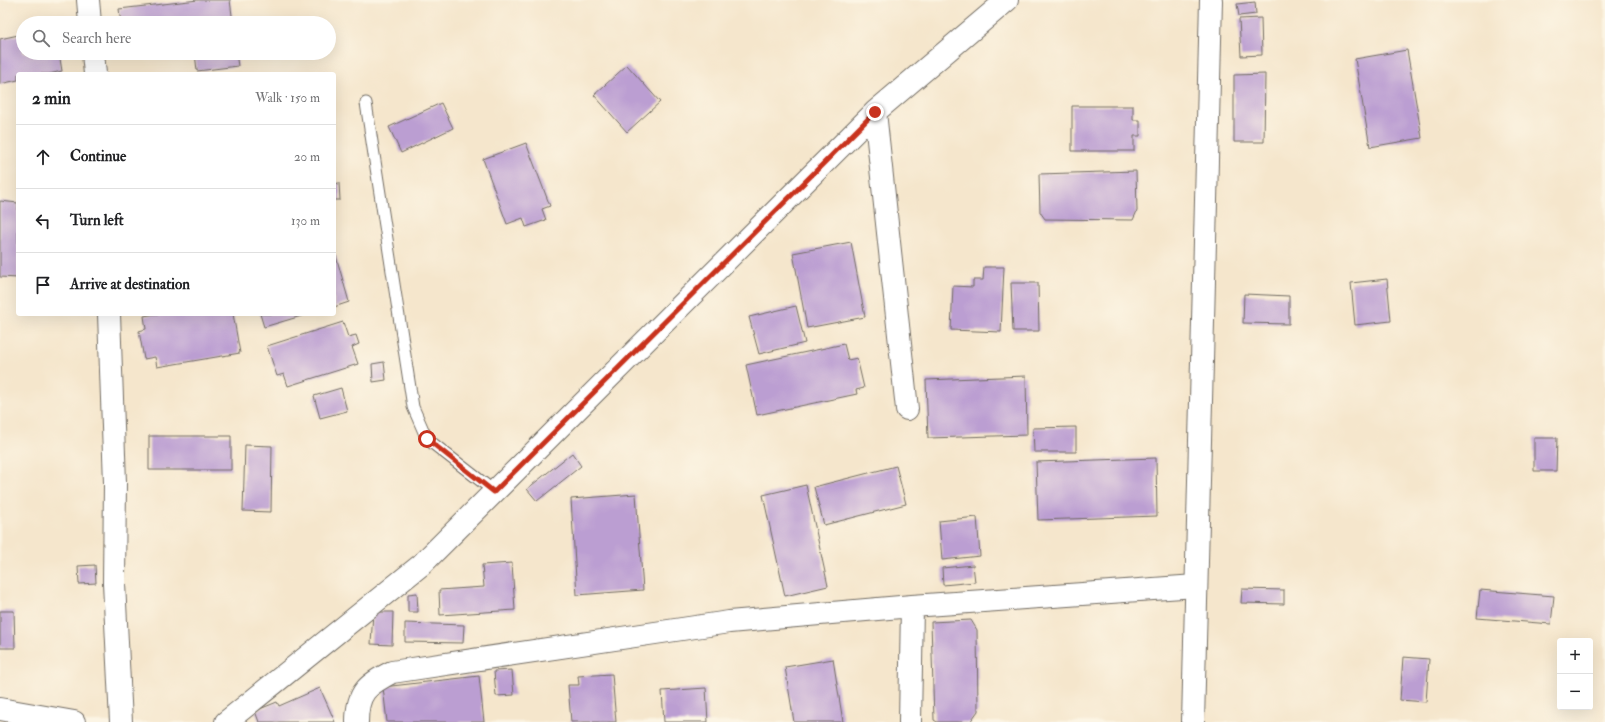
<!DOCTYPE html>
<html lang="en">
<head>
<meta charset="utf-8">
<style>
	:root { --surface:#fff; --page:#f6f6f6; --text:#202124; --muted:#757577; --line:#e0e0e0 }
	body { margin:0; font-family:"IM FELL Double Pica",serif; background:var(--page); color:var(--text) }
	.controls { position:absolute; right:12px; bottom:12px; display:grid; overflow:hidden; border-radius:4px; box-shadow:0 4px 16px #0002 }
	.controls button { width:36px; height:36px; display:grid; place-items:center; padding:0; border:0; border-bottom:1px solid var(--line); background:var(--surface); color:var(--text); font:20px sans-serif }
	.stop { position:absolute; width:12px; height:12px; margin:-9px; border:3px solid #c8321e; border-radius:50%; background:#fff }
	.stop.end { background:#c8321e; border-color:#fff; box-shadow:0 1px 4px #0008 }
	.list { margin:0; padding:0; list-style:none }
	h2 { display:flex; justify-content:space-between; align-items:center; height:52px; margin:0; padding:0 16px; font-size:17px }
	h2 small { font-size:13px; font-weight:400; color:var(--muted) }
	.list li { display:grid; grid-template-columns:26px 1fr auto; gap:12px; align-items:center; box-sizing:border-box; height:64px; padding:0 16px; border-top:1px solid var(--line) }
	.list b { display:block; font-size:15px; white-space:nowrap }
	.list em { font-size:13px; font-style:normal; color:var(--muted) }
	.icon { flex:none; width:22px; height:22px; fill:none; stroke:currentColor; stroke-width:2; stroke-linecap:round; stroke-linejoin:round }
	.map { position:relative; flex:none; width:1605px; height:722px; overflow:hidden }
	.search { position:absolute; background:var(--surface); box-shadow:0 4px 16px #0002; left:16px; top:16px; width:320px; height:44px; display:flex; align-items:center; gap:10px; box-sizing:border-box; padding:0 14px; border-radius:22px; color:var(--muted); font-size:15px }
	.panel { position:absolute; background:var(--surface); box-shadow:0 4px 16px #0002; left:16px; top:72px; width:320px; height:244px; border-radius:4px }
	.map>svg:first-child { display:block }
	.building { fill:#bb9ed2 }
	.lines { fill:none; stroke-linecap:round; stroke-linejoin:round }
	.service-casing { stroke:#726c63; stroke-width:13 }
	.minor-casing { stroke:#726c63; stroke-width:24 }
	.tertiary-casing { stroke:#726c63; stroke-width:24 }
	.service { stroke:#fff; stroke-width:11 }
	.minor { stroke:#fff; stroke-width:22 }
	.tertiary { stroke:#fff; stroke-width:22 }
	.route { stroke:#c8321e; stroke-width:5 }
</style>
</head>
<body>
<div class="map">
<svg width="1605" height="722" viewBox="0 0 1605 722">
	<rect width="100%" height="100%" fill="#fcf5e5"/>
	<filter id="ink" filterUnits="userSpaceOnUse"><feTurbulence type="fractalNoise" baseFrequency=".025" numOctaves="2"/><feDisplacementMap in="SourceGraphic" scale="8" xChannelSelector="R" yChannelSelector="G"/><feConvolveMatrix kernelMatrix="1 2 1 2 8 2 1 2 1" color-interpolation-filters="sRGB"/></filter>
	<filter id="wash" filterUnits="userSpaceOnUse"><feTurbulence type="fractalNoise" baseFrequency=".012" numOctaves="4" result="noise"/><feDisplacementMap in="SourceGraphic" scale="16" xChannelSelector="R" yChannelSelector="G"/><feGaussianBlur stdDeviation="0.9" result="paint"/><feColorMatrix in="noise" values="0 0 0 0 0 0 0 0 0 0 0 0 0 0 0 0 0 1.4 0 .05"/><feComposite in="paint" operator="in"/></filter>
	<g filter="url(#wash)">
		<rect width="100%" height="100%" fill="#f5e6cc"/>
		<g id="blocks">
			<!-- building -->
			<path class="building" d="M198 0H230L233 23H121L119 9Z
				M1255 2 1256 14 1239 16 1237 4Z
				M1261 18 1262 55 1241 56 1239 19Z
				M23 34V53H59L62 71 49 74H18V80L0 84V39Z
				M1407 50 1422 138 1370 147 1355 59Z
				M195 53H236L238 66 197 71Z
				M627 65 660 102 627 132 594 95Z
				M1265 74 1264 142H1234V75Z
				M441 103 453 128 401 153 389 127Z
				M1072 106H1133V120H1140V136H1134V151H1072Z
				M526 143 550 206 542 209 546 220 526 227 523 218 507 224 483 159Z
				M1136 171 1137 211 1133 220 1045 219 1040 212 1039 174Z
				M339 183 340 200H334V184Z
				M0 201 18 203V278L0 277Z
				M851 242 865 317 807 328 793 253Z
				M334 256H336L349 302 334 307Z
				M984 267H1004L1001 332 951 330 953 286 973 287V280H983Z
				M1387 279 1391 321 1355 325 1351 283Z
				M1011 283H1038L1039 331H1013Z
				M1244 294 1289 296V324L1243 323Z
				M796 306 805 343 759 354 749 317Z
				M155 314H233L240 353 157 367 155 357 144 359 139 331 146 329 144 316Z
				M260 314H308L264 327Z
				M343 322 348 337 356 335 359 344 352 347 358 364 288 386 284 374 277 376 267 346Z
				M844 344 848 360 857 358 864 388 856 390 857 394 757 415 746 365Z
				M384 362 386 380 373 382 372 364Z
				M1026 376 1027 435 928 438 926 380Z
				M341 388 347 411 320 418 314 396Z
				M1076 427V452H1034L1033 428Z
				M149 436H231V470H149Z
				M1534 438H1557L1556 471H1534Z
				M245 445 272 446 271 512 243 511Z
				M572 453 581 466 537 501 527 489Z
				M1156 458 1157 516 1038 520 1036 462Z
				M896 466 906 504 824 525 814 487Z
				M806 485 828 586 785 596 763 495Z
				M636 494 643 590 577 595 571 499Z
				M977 517 980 556 942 560 939 521Z
				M512 563 515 610 440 615 439 590 484 587 482 565Z
				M95 565 96 583 79 584 78 566Z
				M973 565 975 582 943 585 942 568Z
				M1242 589 1284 590V604L1241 603Z
				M1480 590 1554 596 1551 624 1477 618Z
				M417 593 418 612H408V594Z
				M0 611H14L15 648H0Z
				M373 612H393L392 645 371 644Z
				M971 620 977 630 978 711 970 722H937L934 720 931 622Z
				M405 623 464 625 463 643 405 642Z
				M1403 657 1429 659 1426 702 1400 700Z
				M833 659 843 722H794L785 667Z
				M512 670 514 695 496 696 494 671Z
				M612 674 616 722H571L568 685H579L578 676Z
				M479 676 484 722H387L383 687Z
				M320 688 335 722H259L255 711 277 702 279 706Z
				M706 688 708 722H664L662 691Z"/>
		</g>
	</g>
	<g filter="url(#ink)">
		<use href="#blocks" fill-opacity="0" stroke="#726c63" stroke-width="1"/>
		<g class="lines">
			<!-- service casing -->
			<g class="service-casing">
				<path id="service" d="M366 103 413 407 427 439 495 492"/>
			</g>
			<!-- minor casing -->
			<g class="minor-casing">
				<path id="minor" d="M88 0 90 23
					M93 53 95 74
					M875 112 907 409
					M109 314 115 483 114 583 121 722
					M0 709 74 722
					M226 722 421 565 875 112 1007 0
					M357 722C357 692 367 685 392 672L729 622 912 606 1196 586
					M910 722 912 606"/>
			</g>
			<!-- tertiary casing -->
			<g class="tertiary-casing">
				<path id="tertiary" d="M1193 722 1211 0"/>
			</g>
			<!-- service -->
			<use href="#service" class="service"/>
			<!-- minor -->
			<use href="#minor" class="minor"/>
			<!-- tertiary -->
			<use href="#tertiary" class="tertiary"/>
		</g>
	</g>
	<g class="lines" filter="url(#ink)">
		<!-- route -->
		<path class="route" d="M427 439 494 492 875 112"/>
	</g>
</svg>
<div class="controls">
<button>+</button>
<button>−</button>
</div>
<div class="stop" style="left:427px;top:439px"></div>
<div class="stop end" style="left:875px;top:112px"></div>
<div class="search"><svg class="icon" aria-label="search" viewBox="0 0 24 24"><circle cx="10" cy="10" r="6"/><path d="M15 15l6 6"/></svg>Search here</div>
<section class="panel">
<h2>2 min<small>Walk · 150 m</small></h2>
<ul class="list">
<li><svg class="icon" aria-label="ahead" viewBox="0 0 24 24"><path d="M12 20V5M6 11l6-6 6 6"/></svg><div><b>Continue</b></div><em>20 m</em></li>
<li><svg class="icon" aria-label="left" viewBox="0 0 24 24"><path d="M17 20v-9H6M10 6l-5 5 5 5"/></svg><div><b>Turn left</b></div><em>130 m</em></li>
<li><svg class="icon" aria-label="arrive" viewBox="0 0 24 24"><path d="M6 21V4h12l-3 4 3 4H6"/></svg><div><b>Arrive at destination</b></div></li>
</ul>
</section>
</div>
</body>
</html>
